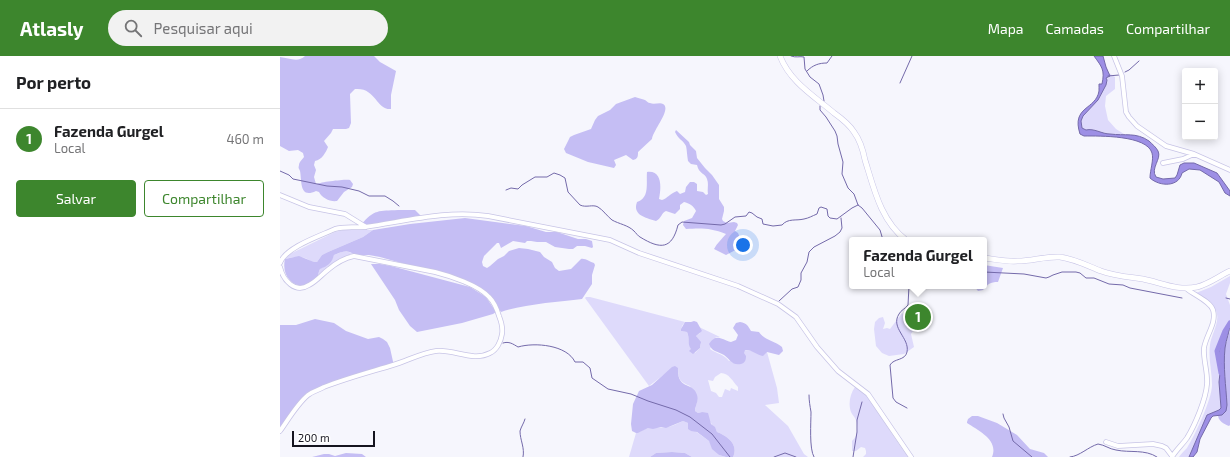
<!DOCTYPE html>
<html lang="pt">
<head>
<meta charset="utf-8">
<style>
	:root { --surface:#fff; --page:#f2f2f2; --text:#202124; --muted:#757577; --line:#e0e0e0; --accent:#3d862d }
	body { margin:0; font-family:"Exo 2",sans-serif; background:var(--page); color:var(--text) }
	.controls { position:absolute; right:12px; top:12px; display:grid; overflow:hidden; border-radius:4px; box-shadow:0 2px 10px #0003 }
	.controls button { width:36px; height:36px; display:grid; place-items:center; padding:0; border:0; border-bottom:1px solid var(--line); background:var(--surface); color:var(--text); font:20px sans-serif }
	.scale { position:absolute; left:12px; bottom:10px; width:83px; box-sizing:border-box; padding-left:4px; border:2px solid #15141f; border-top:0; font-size:11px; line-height:14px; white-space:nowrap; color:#15141f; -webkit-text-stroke:3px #fff; paint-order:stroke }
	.you { position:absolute; left:463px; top:189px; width:14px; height:14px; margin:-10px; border:3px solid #fff; border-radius:50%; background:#1a73e8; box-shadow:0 0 0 6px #1a73e833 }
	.badge { display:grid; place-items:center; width:26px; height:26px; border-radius:50%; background:var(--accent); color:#fff; font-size:13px; font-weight:700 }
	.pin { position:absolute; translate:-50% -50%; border:2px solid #fff; box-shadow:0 1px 4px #0006 }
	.popup { position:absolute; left:569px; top:181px; width:138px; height:52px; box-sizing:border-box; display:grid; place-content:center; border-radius:4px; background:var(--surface); filter:drop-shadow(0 1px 3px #0005); font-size:13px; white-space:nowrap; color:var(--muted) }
	.popup b { font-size:15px; color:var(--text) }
	.popup::after { content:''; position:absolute; left:50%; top:100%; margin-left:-8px; border:8px solid transparent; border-top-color:var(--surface) }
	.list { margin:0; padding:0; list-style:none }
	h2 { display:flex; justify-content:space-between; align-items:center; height:52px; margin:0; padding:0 16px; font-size:17px }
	h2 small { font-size:13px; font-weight:400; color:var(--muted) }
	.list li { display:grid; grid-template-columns:26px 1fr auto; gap:12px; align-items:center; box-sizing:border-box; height:60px; padding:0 16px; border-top:1px solid var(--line) }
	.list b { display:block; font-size:15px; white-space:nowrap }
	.list p { margin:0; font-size:13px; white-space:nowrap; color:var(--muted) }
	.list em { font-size:13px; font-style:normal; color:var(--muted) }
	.actions { display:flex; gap:8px; padding:12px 16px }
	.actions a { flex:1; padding:9px 0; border:1px solid var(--accent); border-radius:4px; text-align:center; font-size:14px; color:var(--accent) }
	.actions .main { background:var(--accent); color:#fff }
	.icon { flex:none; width:22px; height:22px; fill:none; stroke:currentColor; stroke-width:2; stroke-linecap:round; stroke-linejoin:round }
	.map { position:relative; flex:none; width:950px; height:401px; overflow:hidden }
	header { display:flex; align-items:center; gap:24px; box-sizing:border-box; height:56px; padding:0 20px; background:var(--accent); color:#fff }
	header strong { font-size:19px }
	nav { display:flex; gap:22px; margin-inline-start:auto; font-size:14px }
	.search { width:280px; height:36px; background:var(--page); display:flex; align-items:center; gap:10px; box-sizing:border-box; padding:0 14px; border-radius:22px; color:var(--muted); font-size:15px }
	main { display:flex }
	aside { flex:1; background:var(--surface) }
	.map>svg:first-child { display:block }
	.green { fill:#dedafb; fill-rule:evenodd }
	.forest { fill:#c5bef4 }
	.water { fill:#9d8fe5; stroke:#746aaa }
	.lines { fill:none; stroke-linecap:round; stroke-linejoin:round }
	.stream { stroke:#746aaa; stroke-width:1 }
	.river { stroke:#9d8fe5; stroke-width:5 }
	.minor-casing { stroke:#c7c4e6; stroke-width:5.5 }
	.major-casing { stroke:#c7c4e6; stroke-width:6 }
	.minor { stroke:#fff; stroke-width:4 }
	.major { stroke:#fff; stroke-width:5 }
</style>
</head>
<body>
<header>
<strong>Atlasly</strong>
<div class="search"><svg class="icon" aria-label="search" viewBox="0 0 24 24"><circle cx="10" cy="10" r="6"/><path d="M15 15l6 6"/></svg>Pesquisar aqui</div>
<nav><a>Mapa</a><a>Camadas</a><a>Compartilhar</a></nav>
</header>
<main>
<aside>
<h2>Por perto<small></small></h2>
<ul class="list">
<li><span class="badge">1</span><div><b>Fazenda Gurgel</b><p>Local</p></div><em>460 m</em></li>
</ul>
<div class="actions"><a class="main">Salvar</a><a>Compartilhar</a></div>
</aside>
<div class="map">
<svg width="950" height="401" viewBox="0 0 950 401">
	<rect width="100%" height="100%" fill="#f6f6fd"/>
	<!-- green -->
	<path class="green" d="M829 17 835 21V33L826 40 825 50 828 64 836 73 844 78H830L810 73 806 74 802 72 801 65 803 60 818 44 827 25 826 23 830 20Z
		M63 174H93L83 181 48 196 42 199 37 206C32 207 30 204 25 202 18 200 12 201 5 203L10 198 55 176Z
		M62 196C67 196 71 195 74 199L64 203 38 224 39 215 41 212 45 210 51 205 54 199Z
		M950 220V227L946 238 950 249V267L945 274 938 299 941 308 939 326 941 352 939 354 927 359 909 401H899C901 398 904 395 907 392 915 379 932 343 932 329 932 315 928 302 930 289 931 278 942 264 935 253 931 246 923 242 916 237L931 231Z
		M306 241H310L405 266 402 270 401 275 407 276 408 279 409 288 415 297 420 292 421 288 416 280 420 277 419 271 440 281H436L430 293C437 298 444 298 449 305L464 297V294L487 296 497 332 499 347 485 349 508 370 524 398 528 401H453C459 388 447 380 437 376 435 371 433 371 431 367 428 363 426 360 422 356L418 357 415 355 417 345 410 330C400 326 398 323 398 312L386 317 369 330 305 242ZM441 317C449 317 453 326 458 331V335L451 332 450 335 445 333 442 341H439L436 337 431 335 428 324 433 325 435 321Z
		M622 257C629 262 635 267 644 271L639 276 633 275 631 278 634 291 624 298 609 300 602 297 596 290 594 273 595 266 599 262 603 261 605 267 603 273 607 272 610 273Z
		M575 331C592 340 595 351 605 367 612 378 620 390 628 401H583L586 398V395L585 392 581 391 576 395H572V385C578 380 579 371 576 364 575 361 572 359 571 356 568 348 570 338 575 331Z
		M403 365 408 367 411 375H415L429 385 439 399 446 401H412L405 397 392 396 376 397 370 401H349L356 377C360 377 363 373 368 372 374 371 381 372 388 371 393 370 398 367 403 365Z"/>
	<!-- forest -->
	<path class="forest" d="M25 0H94L100 6 116 15 111 39V53C96 54 96 31 75 33L70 38 71 67 69 72 66 73H53L51 77 44 85 48 91C46 96 42 104 35 105L34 109 36 114 34 121 36 128H37C41 126 66 123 70 124L73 128 72 131 64 136 57 145C50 146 42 142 39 136L36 135C19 143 22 125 20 115 19 112 18 113 19 109 19 106 22 104 24 101L23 97 18 94 9 95 0 90V1C9 2 18 7 25 0Z
		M355 41C358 42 362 43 365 44 367 45 368 47 370 47 374 49 380 46 383 48 392 53 373 74 372 83L358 96C358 100 358 103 353 104L346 99 334 104 336 109 334 112 308 106 286 97 284 93 290 81 294 79 311 73 315 64 318 60 330 54 336 48Z
		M396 74 409 86 410 89 416 95 417 102 425 112 432 119 439 129V143L444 151V155L442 163 443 165 447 167 454 166 457 167 458 169 455 175 458 177 460 182 467 188 446 199 434 193C437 187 442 183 446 178 431 172 422 172 406 173L403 169 404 165 412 162 416 155C414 150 409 147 404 146L400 149V153L395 158 386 155C382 156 381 163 376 165 366 162 352 159 357 146 370 142 366 127 367 116 383 114 381 133 379 143L382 144C388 142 389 138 397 135L400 138 405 136 406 131 410 126H414L417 128V135L423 136 426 139 428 138C427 133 429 128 427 123 425 117 419 118 417 109L411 108 408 105C407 100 407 94 406 90 403 84 398 83 395 76Z
		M118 154H135L143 162 98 170 81 169C94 153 99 155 118 154Z
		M185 162 246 170 266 176H277L298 183H306L312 185 313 191 312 192 305 190H297L293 193H289L275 191 266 186H257L251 185H247L245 187 233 185 221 192 219 187H217L204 200 202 206 203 210 207 212 210 210 218 203 224 200 229 195 239 192 248 193 260 196 264 201 272 206 275 212 279 215 291 213 301 203C305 202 310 206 314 207L315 209 312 219V228L302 243C278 246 244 248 221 256L209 240 195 230 146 214 100 201 89 199H74C69 193 61 196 54 199 53 202 52 205 50 207 41 216 39 207 38 224 21 238 0 225 5 203L19 200 34 206H37L42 199 48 196 83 181 93 174 130 168Z
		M91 208H100L111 210 190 231 206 241 216 256 213 258 182 267 137 276 130 270 119 254 115 244Z
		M704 209 723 212 718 226C710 226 708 228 703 234L698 235 694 230H704Z
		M35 263 54 267 66 275 88 283 99 281 103 283 107 286 110 292 114 310 62 324 31 339 25 344 0 376V269H16Z
		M414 265 417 266 422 275 416 280 421 286 420 292 413 298 409 295 411 293C407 288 410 282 407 276L401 275V273L405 266H411Z
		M460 266C467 267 468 270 471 275L479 276C484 284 495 285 502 291L503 295 499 299 487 296 483 300C477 299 471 293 465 294L464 297 466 300C466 304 465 307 461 308 452 310 450 303 444 299 437 295 432 296 429 288 436 277 441 283 451 286L456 284 458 279 453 272 456 267Z
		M950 275V369L949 370C944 368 938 365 938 359H942L947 349 944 309 945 290Z
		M395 310 398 312C397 335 413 325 417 339 419 345 415 350 415 355L418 357 422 356 428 357 431 368 435 371 437 376C447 380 459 388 453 401H446L439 399 432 393 429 385 417 376 411 375 408 373V367L403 365 386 372 381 371 373 373 368 372 358 377H356L352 375 351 368 353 348 359 335 372 329 392 311Z
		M692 360H698L717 367 737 379 750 393 764 397 768 401H712C719 384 699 375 687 367V366L688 363Z
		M392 396 405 397 412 401H370L376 397Z
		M66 397 82 398 86 401H32L44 398H49L55 400Z"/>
	<!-- water -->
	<path class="water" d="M814 0H823L826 11 830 20 826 22 827 24 826 29 818 44 803 60 801 65 802 72 806 74C814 72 822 78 830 78 845 80 856 76 869 85 872 88 876 91 878 95 882 103 870 112 876 121L883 123 895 122 897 119 900 109 904 107H914L937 117 950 135V140L945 137 939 126 920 114 909 113 902 117C899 131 880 131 870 122 870 114 874 104 872 97 867 79 819 80 804 80L800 78C791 50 816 54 819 35 819 33 819 30 819 28H822C825 14 822 11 814 0Z
		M950 267C950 276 946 283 945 292 943 311 946 330 947 349L946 355 942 359 933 360 931 362 920 383 917 396 913 401H909L927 359 939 354 941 352 939 326 941 308 938 299 945 274Z"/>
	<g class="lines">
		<!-- stream -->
		<path class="stream" d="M511 0C516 2 520 0 524 1L525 13 530 21 539 28 543 39 544 45
			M527 15C533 9 539 7 547 7L552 0
			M845 16 849 14 859 5
			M828 20 839 19
			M620 27 632 0
			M540 50V54L546 61 555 75 557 80 558 88 563 106 562 118 568 132 574 138 578 149 582 152 600 174 603 184
			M0 115 9 119 13 123 47 130 62 131 79 135 89 140H105L113 145 119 150
			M226 134 231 132 238 133 242 129 255 121H267L274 117 280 119 285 122 288 136 300 149C306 152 313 148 318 151 323 154 327 160 332 164 339 168 348 169 354 175 356 177 358 180 360 181 381 194 392 193 398 169L402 166 441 169 445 168 455 161 466 160 469 156 472 157 477 161 482 163 483 168 493 170 502 169C508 162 516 165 524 163 529 162 532 160 537 158L539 152 541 151 547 153 548 160 550 162 557 163 572 152 578 149
			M704 216 744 218 766 222 769 221 773 219 782 216H796L800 217 806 222H814L829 228 843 229 850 232 902 242
			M946 242 950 243
			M499 245 512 233 518 231 521 224V217L527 206 529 196 534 191 555 180 560 176 562 172 561 162
			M223 287C229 285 233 288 238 291 255 286 287 289 295 306H303L310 312 312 322 328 333 351 338 368 345 396 354 410 361 432 378 450 401
			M529 339C529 345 530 350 531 356 531 366 529 393 534 401
			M627 352 616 346 613 342 610 309C614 302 625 305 627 296 630 282 610 272 619 258 621 254 625 253 628 249L629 230
			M723 358 724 362 729 371 733 385 752 401
			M243 401C245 392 240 384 240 375 241 371 244 367 245 363
			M494 401 505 397 516 401
			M573 401 577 376V364L582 346
			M790 401C800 400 808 391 818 388 825 389 829 393 836 394 850 397 865 393 877 401"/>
		<!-- river -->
		<path class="river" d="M941 317 937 295 945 275 950 267"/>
		<!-- minor casing -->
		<g class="minor-casing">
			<path id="minor" d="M834 0 842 20 846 56 849 61 857 70 886 90 914 98 950 114
				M883 107 903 103 914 98
				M0 139 29 151 65 158 86 171
				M0 207C6 191 40 180 55 173 65 170 75 172 85 171 127 165 166 154 208 160L330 184 359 197 458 230 498 248 516 261 537 291 558 315 588 338 631 401
				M0 211C3 224 15 238 29 229 37 225 42 218 49 213 56 207 65 202 74 200L155 216C171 220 198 229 209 241 214 246 217 253 219 260 221 265 223 272 222 278 221 285 217 294 210 297 193 306 174 293 156 295 141 297 127 305 113 309 90 316 67 322 44 331 39 334 33 335 28 339 17 348 8 364 0 375
				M826 386 838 390 873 388 882 390 886 392 892 400
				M892 401C896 394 902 389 907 382 915 369 926 343 927 328 928 316 923 304 924 292 926 279 937 267 933 254 930 245 914 239 907 233"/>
		</g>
		<!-- major casing -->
		<g class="major-casing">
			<path id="major" d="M500 0C510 26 534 40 554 57 561 62 569 68 574 76 580 84 583 94 585 104 594 133 601 165 626 184
				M704 202C715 203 726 206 738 205 752 205 766 200 780 201 795 203 808 210 821 215 834 220 849 221 863 223 882 227 898 235 917 231 929 228 939 220 950 215"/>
		</g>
		<!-- minor -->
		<use href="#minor" class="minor"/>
		<!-- major -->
		<use href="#major" class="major"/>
	</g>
</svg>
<div class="controls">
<button>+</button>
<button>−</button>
</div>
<div class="scale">200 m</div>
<div class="you"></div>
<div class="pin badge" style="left:638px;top:261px">1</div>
<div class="popup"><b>Fazenda Gurgel</b>Local</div>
</div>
</main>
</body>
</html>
